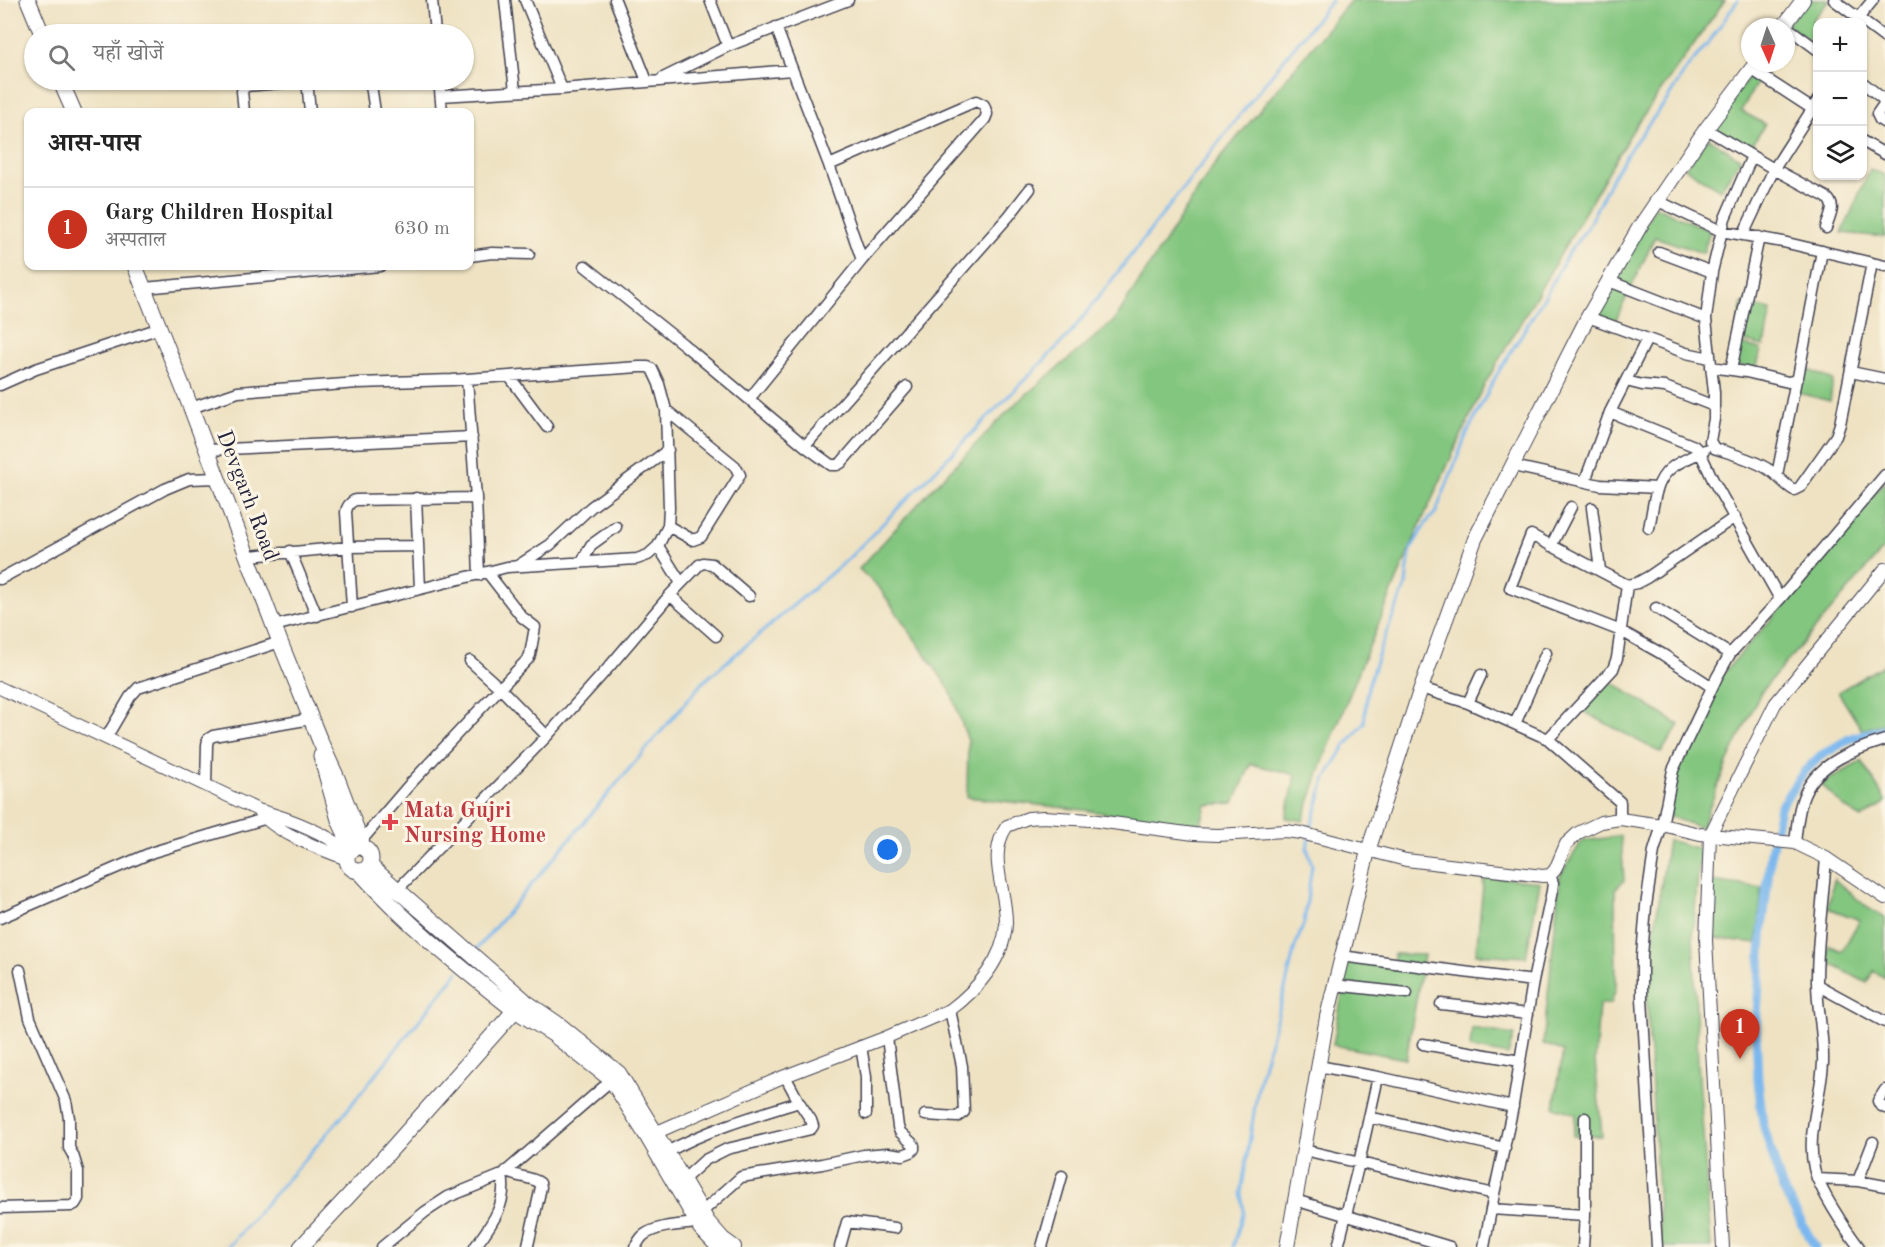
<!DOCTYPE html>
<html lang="hi">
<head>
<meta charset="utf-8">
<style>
	:root { --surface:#fff; --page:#f6f6f6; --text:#222; --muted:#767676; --line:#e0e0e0; --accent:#c8321e }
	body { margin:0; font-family:"Old Standard TT","Noto Serif Devanagari",serif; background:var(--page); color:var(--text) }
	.controls { position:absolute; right:18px; top:18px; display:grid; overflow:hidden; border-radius:12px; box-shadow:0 2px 4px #0004 }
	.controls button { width:54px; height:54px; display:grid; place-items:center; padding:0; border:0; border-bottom:2px solid var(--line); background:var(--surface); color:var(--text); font:30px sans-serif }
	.compass { position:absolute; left:1741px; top:18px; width:54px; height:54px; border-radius:50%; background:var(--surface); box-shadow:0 2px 4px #0004; rotate:177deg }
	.you { position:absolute; left:888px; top:850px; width:21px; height:21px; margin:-15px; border:4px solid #fff; border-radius:50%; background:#1a73e8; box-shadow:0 0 0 9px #1a73e833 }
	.badge { display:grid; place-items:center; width:39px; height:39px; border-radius:50%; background:var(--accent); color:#fff; font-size:20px; font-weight:700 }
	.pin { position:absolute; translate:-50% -50px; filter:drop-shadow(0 2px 3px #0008) }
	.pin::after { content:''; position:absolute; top:32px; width:21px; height:18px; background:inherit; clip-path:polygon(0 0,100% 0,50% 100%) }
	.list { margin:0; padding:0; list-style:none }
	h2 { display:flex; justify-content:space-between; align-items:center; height:78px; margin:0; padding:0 24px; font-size:26px }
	h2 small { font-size:20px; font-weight:400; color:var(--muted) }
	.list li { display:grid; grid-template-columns:39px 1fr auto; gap:18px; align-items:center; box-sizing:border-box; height:84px; padding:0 24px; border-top:2px solid var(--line) }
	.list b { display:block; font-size:22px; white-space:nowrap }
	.list p { margin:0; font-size:20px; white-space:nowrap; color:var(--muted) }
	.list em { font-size:20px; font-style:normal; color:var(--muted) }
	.icon { flex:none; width:33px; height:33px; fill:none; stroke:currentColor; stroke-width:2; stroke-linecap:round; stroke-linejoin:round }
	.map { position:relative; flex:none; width:1885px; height:1247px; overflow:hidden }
	.search { position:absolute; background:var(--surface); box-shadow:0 2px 4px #0004; left:24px; top:24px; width:450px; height:66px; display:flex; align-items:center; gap:15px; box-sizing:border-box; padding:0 21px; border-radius:33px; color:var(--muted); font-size:22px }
	.panel { position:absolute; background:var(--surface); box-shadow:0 2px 4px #0004; left:24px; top:108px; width:450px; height:162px; border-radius:12px }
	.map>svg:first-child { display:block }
	.green { fill:#83c67f; stroke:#52745d; stroke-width:1.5 }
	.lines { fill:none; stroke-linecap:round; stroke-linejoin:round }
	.stream { stroke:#7cb8ee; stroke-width:3 }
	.canal { stroke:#7cb8ee; stroke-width:9 }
	.minor-casing { stroke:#413f4f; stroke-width:13 }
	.tertiary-casing { stroke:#413f4f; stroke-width:14 }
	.secondary-casing { stroke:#413f4f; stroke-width:16 }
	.primary-casing { stroke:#413f4f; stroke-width:17 }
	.minor { stroke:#fff; stroke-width:10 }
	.tertiary { stroke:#fff; stroke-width:12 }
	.secondary { stroke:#fff; stroke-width:14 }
	.primary { stroke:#fff; stroke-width:15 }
	.health-dot { fill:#e0444e; stroke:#fcf5e5; stroke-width:2 }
	.labels { text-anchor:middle; stroke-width:6; stroke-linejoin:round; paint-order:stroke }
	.street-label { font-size:22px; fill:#22223b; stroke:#fcf5e5 }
	.health-label { font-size:22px; font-weight:bold; fill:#be3a42; stroke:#fcf5e5; text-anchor:start }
</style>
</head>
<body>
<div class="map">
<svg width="1885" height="1247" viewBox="0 0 1885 1247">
	<rect width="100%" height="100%" fill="#fcf5e5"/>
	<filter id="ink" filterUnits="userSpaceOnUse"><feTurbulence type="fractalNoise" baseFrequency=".0167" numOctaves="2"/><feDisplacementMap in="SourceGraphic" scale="12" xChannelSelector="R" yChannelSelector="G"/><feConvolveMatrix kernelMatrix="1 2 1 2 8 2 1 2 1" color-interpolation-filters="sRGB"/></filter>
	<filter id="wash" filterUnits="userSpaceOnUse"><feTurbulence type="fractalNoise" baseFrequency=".008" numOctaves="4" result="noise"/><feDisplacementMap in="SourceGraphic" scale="24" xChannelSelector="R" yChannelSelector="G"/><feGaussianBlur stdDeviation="1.35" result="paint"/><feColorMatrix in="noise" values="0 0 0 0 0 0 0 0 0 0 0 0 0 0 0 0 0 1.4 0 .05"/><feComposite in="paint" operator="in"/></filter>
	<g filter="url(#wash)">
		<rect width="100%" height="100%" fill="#eee2c2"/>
		<!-- green -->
		<path class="green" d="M1351 0H1725L1631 133 1486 382 1420 525 1361 666 1322 764 1303 821 1286 818 1296 775 1251 764 1234 803 1206 805 1200 827 1083 810 967 797 968 741 950 690 892 606 880 589 859 569 929 492 1016 403 1114 321 1212 168Z
			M1806 0H1828L1829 1 1812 20 1817 27V46L1787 25Z
			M1750 75 1759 79 1741 111 1765 124 1749 150 1710 128Z
			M1708 138 1741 159 1720 190 1685 168Z
			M1870 169 1885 175V237L1842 233Z
			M1655 206 1710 231 1703 253 1655 237 1614 324 1596 314Z
			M1742 303 1771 310 1764 346 1735 339Z
			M1737 343 1761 349 1756 370 1733 364Z
			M1802 367 1833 380 1830 401 1795 392Z
			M1885 481V547L1761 692 1727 763 1701 828 1668 816 1680 763 1720 677 1805 581 1836 541Z
			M1885 664V723L1862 730 1838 692Z
			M1610 681 1679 725 1661 753 1581 710Z
			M1862 761 1885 800V803L1862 818 1845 808 1821 784Z
			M1621 836 1624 881 1615 889 1616 988 1611 1004H1599L1595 1061 1602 1136H1573L1576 1114 1554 1107 1563 1051 1543 1044 1560 876 1582 841Z
			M1668 840 1700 849 1693 935 1698 1062 1711 1247H1661L1646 985Z
			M1484 876 1540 882 1526 957 1476 954Z
			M1834 879 1868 908 1885 918V978L1873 971 1867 983 1825 961 1829 945 1842 951 1860 920 1828 908Z
			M1711 881 1762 888 1757 943 1705 937Z
			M1394 954 1424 955 1406 1059 1333 1045 1348 960 1394 965Z
			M1472 1028 1514 1035 1508 1055 1470 1048Z"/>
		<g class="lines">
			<!-- stream -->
			<path class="stream" d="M1310 831 1325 780 1345 746 1364 723 1368 686 1381 646 1406 585 1408 567 1411 549 1426 523 1436 512 1467 433 1496 376 1547 293 1567 255 1587 228 1611 180 1632 146 1667 100 1687 68 1712 38 1738 0
				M475 951 702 683 849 558 1069 335 1264 84 1332 0
				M228 1247 339 1120 458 972
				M1233 1247 1244 1211 1241 1193 1259 1081 1286 985 1294 950 1304 923 1312 865 1307 848 1309 837"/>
			<!-- canal -->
			<path class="canal" d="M1815 1247 1782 1187 1763 1124 1758 1080 1756 1029 1763 922 1771 852 1780 807 1803 773 1820 756 1851 738 1885 728"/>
		</g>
	</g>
	<g filter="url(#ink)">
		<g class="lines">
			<!-- minor casing -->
			<g class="minor-casing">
				<path id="minor" d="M432 0 435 34
					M505 0 515 91
					M525 0 562 89
					M615 0 647 81
					M710 0 728 46
					M1834 0 1885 38
					M1859 17 1873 0
					M1784 25 1818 50
					M776 27 829 165 862 260
					M1751 69 1817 112
					M663 78 728 46 848 0
					M307 80 310 112
					M369 80 371 85 375 112
					M439 80 442 112
					M1862 82 1883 99 1884 104 1877 114 1880 120 1885 123
					M441 96 562 89 792 70
					M244 112 242 91 246 86 314 80
					M1706 129 1774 169 1826 197C1837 206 1830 215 1826 228
					M1862 141 1885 154
					M1752 156 1725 218 1712 272 1706 319 1714 392V419L1710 441 1714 448C1732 454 1752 459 1768 469 1778 475 1784 485 1794 490L1800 487 1836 436 1840 424 1872 263
					M1658 201 1721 231 1783 242 1885 266
					M1743 235 1774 169 1818 100
					M1659 252 1712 272
					M470 256 492 253 529 254
					M585 266 683 344 805 446 831 465H837L841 463 907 387
					M1609 281 1706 319
					M144 288 380 266
					M1588 317 1686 353 1710 358
					M1711 367 1746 372 1788 382 1796 380 1798 377 1822 251
					M1731 370 1759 237
					M1851 372 1885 379
					M509 376 547 427
					M467 379 476 498 479 575
					M1626 381 1642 385 1665 387 1714 406
					M0 385 36 369 160 328
					M750 398 862 260 985 119 987 114 984 105 976 101 829 165
					M191 408 238 392 358 383 452 380 639 367H648L652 369 659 384 666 410 669 508 668 526 658 546 648 555 637 559 507 567 274 626
					M666 410 735 466 740 475 701 537 693 540 668 526
					M1610 412 1694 446 1700 452 1713 480 1780 599
					M805 446 1009 216 1030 189
					M208 450 472 437
					M1513 466 1600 485 1657 488
					M1777 475 1796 380
					M1585 481 1610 412 1647 339
					M416 498 420 589
					M1592 508 1600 570
					M1649 528C1653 510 1654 482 1670 469 1679 461 1693 457 1704 450
					M658 546 681 583
					M1551 546 1571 507
					M290 551 317 616
					M249 556 349 547 418 546
					M582 562 591 545 616 527
					M519 565 550 545 591 507 668 450
					M0 579 165 489 189 479 218 478
					M670 595 716 636
					M352 607 346 512C347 506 349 503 355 500L476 498
					M1656 608 1730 654
					M470 661 500 688 528 659 530 655 535 627 522 617 487 572
					M1712 687 1662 654 1621 631 1510 588 1531 535 1627 585 1637 583 1648 577 1735 517
					M1421 688 1468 703 1548 739 1620 802V819
					M1468 703 1481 675
					M1515 724 1546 653
					M106 738 130 697 138 688 280 642
					M1548 739 1613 669 1617 658 1627 585
					M206 786 207 745 208 739 213 736 311 719
					M361 841 410 784 500 688 547 736
					M1795 843C1797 827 1798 808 1805 793 1819 762 1856 749 1885 740
					M1826 858C1823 899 1817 940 1817 981 1817 1009 1824 1036 1823 1063 1821 1098 1806 1134 1814 1168 1818 1188 1846 1230 1859 1247
					M398 889 547 736 609 667 670 595 699 565 703 563 712 564 749 596
					M0 918 153 852 264 819
					M1341 956 1533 981
					M1334 985 1407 993
					M1817 985 1885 1022
					M1441 1004 1528 1014
					M1423 1044 1520 1061
					M861 1046 866 1077V1114
					M1318 1066 1378 1077 1513 1107
					M1885 1090 1878 1101 1880 1105 1885 1108
					M925 1115 957 1117 964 1112 962 1066 950 1010
					M1369 1117 1505 1148
					M1304 1150 1494 1194
					M667 1152C709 1129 754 1116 799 1102
					M506 1171C517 1178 530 1176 540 1183L541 1187 528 1245
					M1817 1179 1858 1181 1885 1186
					M683 1180 705 1160 727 1149 811 1129 813 1126 811 1120 799 1102 785 1076
					M1858 1181 1873 1142
					M1295 1200 1450 1247
					M0 1208 71 1206 75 1204 78 1199V1171L73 1155 69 1148V1118L66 1101 30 1018 20 970
					M1491 1209 1585 1215
					M702 1212 741 1177 822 1164 864 1155 888 1153 903 1155 911 1152 914 1149V1145L900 1132 898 1127 887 1037
					M382 1247 425 1212 448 1197 502 1175 615 1077
					M475 1247C491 1225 508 1204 502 1175
					M635 1247C638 1243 640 1238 644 1235 658 1225 681 1225 697 1223
					M840 1247 847 1222 895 1228
					M1042 1247 1062 1176
					M1338 1247 1359 1163 1378 1077
					M1484 1247 1494 1194 1512 1111 1533 981 1552 891 1553 883 1550 875
					M1583 1247 1585 1215V1118
					M1657 1247 1642 999V956L1646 906 1654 851 1662 825 1673 770 1717 677 1730 654 1780 599 1885 475"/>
			</g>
			<!-- tertiary casing -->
			<g class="tertiary-casing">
				<path id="tertiary" d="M0 688 258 810C291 819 322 831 350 852
					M259 811C275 833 321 849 347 859
					M648 1136 785 1076 887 1037 950 1010C977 990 1004 959 1006 924 1007 890 986 856 1007 826L1028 818 1044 817 1090 820 1194 834 1217 835 1286 831 1301 833 1406 860 1543 876 1550 875 1555 870 1566 844 1578 833 1601 822 1620 819 1662 825 1700 834 1795 843 1826 858 1885 898
					M1723 1247 1706 940 1710 835 1775 704 1885 569"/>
			</g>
			<!-- secondary casing -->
			<g class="secondary-casing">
				<path id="secondary" d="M1783 27 1803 0
					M524 1000 560 1025 619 1073 656 1133 708 1222 723 1239 734 1247
					M514 1010 552 1034 611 1080 647 1137 700 1228 718 1247
					M1287 1247 1327 1017 1368 851 1421 688 1475 539 1588 317 1639 228 1706 129 1756 63"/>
			</g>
			<!-- primary casing -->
			<g class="primary-casing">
				<path id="primary" d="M28 0 42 34
					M60 80 74 112
					M135 266 191 408 280 642 320 741 337 778 364 849
					M321 756 339 820 353 850
					M347 859a12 12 0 1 1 24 0a12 12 0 1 1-24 0Z
					M359 871C405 923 460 967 514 1010
					M301 1247 381 1161 524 1000 369 865"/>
			</g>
			<!-- minor -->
			<use href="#minor" class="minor"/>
			<!-- tertiary -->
			<use href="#tertiary" class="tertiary"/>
			<!-- secondary -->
			<use href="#secondary" class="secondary"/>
			<!-- primary -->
			<use href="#primary" class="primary"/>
		</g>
	</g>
	<!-- markers -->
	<path class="health-dot" d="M387 813h6v6h6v6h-6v6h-6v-6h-6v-6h6z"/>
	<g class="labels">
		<!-- street labels -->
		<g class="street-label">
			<text transform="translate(249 495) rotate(69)" y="8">Devgarh Road</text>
		</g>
		<!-- health labels -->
		<g class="health-label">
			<text x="404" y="817">Mata Gujri<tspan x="404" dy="25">Nursing Home</tspan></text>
		</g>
	</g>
</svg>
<div class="controls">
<button>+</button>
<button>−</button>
<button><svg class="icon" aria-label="layers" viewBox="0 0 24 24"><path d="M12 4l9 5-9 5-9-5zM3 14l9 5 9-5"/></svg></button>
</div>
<svg class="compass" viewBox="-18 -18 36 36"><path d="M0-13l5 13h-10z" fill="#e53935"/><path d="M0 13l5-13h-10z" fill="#767676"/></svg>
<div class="you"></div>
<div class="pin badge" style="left:1740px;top:1059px">1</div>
<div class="search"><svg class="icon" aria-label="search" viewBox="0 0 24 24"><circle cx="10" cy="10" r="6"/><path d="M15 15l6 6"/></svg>यहाँ खोजें</div>
<section class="panel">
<h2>आस-पास<small></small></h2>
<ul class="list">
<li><span class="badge">1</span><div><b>Garg Children Hospital</b><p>अस्पताल</p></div><em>630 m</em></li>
</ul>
</section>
</div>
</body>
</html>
